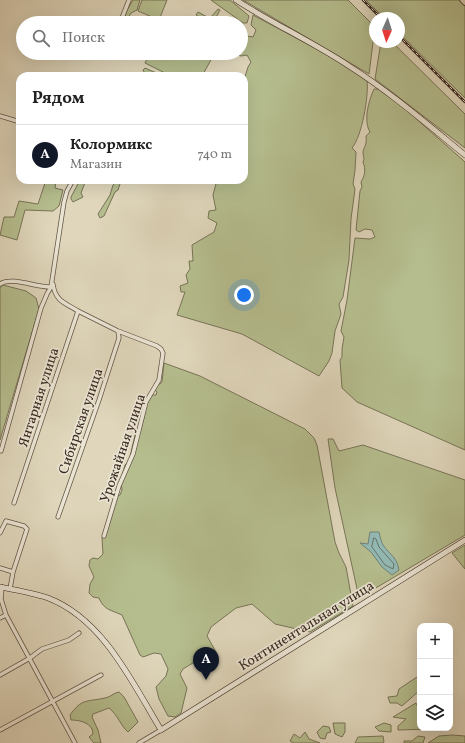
<!DOCTYPE html>
<html lang="ru">
<head>
<meta charset="utf-8">
<style>
	:root { --surface:#fff; --page:#f6f6f6; --text:#222; --muted:#767676; --line:#e0e0e0; --accent:#111827 }
	body { margin:0; font-family:Vollkorn,serif; background:var(--page); color:var(--text) }
	.controls { position:absolute; right:12px; bottom:12px; display:grid; overflow:hidden; border-radius:8px; box-shadow:0 4px 16px #0002 }
	.controls button { width:36px; height:36px; display:grid; place-items:center; padding:0; border:0; border-bottom:1px solid var(--line); background:var(--surface); color:var(--text); font:20px sans-serif }
	.compass { position:absolute; left:369px; top:12px; width:36px; height:36px; border-radius:50%; background:var(--surface); box-shadow:0 4px 16px #0002; rotate:183deg }
	.you { position:absolute; left:244px; top:295px; width:14px; height:14px; margin:-10px; border:3px solid #fff; border-radius:50%; background:#1a73e8; box-shadow:0 0 0 6px #1a73e833 }
	.badge { display:grid; place-items:center; width:26px; height:26px; border-radius:50%; background:var(--accent); color:#fff; font-size:13px; font-weight:700 }
	.pin { position:absolute; translate:-50% -33px; filter:drop-shadow(0 1px 2px #0008) }
	.pin::after { content:''; position:absolute; top:21px; width:14px; height:12px; background:inherit; clip-path:polygon(0 0,100% 0,50% 100%) }
	.list { margin:0; padding:0; list-style:none }
	h2 { display:flex; justify-content:space-between; align-items:center; height:52px; margin:0; padding:0 16px; font-size:17px }
	h2 small { font-size:13px; font-weight:400; color:var(--muted) }
	.list li { display:grid; grid-template-columns:26px 1fr auto; gap:12px; align-items:center; box-sizing:border-box; height:60px; padding:0 16px; border-top:1px solid var(--line) }
	.list b { display:block; font-size:15px; white-space:nowrap }
	.list p { margin:0; font-size:13px; white-space:nowrap; color:var(--muted) }
	.list em { font-size:13px; font-style:normal; color:var(--muted) }
	.icon { flex:none; width:22px; height:22px; fill:none; stroke:currentColor; stroke-width:2; stroke-linecap:round; stroke-linejoin:round }
	.map { position:relative; flex:none; width:465px; height:743px; overflow:hidden }
	.search { position:absolute; background:var(--surface); box-shadow:0 4px 16px #0002; left:16px; top:16px; width:232px; height:44px; display:flex; align-items:center; gap:10px; box-sizing:border-box; padding:0 14px; border-radius:22px; color:var(--muted); font-size:15px }
	.panel { position:absolute; background:var(--surface); box-shadow:0 4px 16px #0002; left:16px; top:72px; width:232px; height:112px; border-radius:12px }
	.map>svg:first-child { display:block }
	.green { fill:#b5bd8e; stroke:#787457 }
	.water { fill:#93b9b3; stroke:#708078 }
	.lines { fill:none; stroke-linecap:round; stroke-linejoin:round }
	.shore { stroke:#67726a; stroke-width:1 }
	.street-casing { stroke:#645547; stroke-width:5 }
	.secondary-casing { stroke:#3b2a20; stroke-width:6 }
	.primary-casing { stroke:#3b2a20; stroke-width:7 }
	.street { stroke:#eae4d3; stroke-width:3.5 }
	.secondary { stroke:#eae4d3; stroke-width:5 }
	.primary { stroke:#dfd6bb; stroke-width:5.5 }
	.rail-casing { stroke:#3b2a20; stroke-width:2.5 }
	.rail { stroke:#eae4d3; stroke-width:1; stroke-dasharray:3; stroke-linecap:butt }
	.labels { text-anchor:middle; stroke-width:3.5; stroke-linejoin:round; paint-order:stroke }
	.street-label { font-size:14px; fill:#3b2a20; stroke:#eae4d3 }
</style>
</head>
<body>
<div class="map">
<svg width="465" height="743" viewBox="0 0 465 743">
	<rect width="100%" height="100%" fill="#dfd6bb"/>
	<filter id="stains"><feTurbulence type="fractalNoise" baseFrequency=".005" numOctaves="4"/><feColorMatrix values="0 0 0 0 .2 0 0 0 0 .09 0 0 0 0 .02 0 0 0 .5 -.17"/></filter>
	<radialGradient id="worn" r=".72"><stop offset=".6" stop-color="#630" stop-opacity="0"/><stop offset="1" stop-color="#630" stop-opacity=".3"/></radialGradient>
	<!-- green -->
	<path class="green" d="M133 0H140L137 10 131 13 128 18 125 17 126 12Z
		M142 0H167L159 20 138 11Z
		M211 0H230L249 16 247 23H243Z
		M243 0H348L375 27 369 74Z
		M366 0H459L465 6V98L399 33V18H384Z
		M218 9 220 10 213 23H209L196 15 198 12 209 18 211 17Z
		M253 15 326 54 367 80C369 96 362 136 352 148L356 152 355 170 353 184 355 189 351 219 349 260 343 297 339 304 341 314 335 331 332 353 329 361 319 376 242 334 177 315 185 292H181L180 286 188 283 186 275 190 269 189 261H193L192 245 214 232 217 223 208 218 209 211 216 210 213 195 217 180H244V80L248 67 251 62 247 55 241 56 233 53H241V48L243 47 241 45V35L253 37 256 30 251 25Z
		M381 42H392L465 114V148L375 79Z
		M150 53H203L212 58 202 76H171L145 63Z
		M145 68 161 75 162 76H146L143 70Z
		M374 89H379L403 107 465 162V450L357 402 342 388 340 360 342 357V349L344 337 341 331 347 300 355 238 370 239 375 237 372 230 365 229 359 232 356 230 360 191 362 187 361 182C365 175 366 170 363 162 365 158 363 157 363 152 364 146 367 146 366 136L370 132C363 120 369 100 374 89Z
		M46 180H56L55 188 63 190 59 206 53 211 25 210 17 240 0 235 4 217H14L19 201 38 204Z
		M80 180H86L81 193 83 197 73 202 71 199V197Z
		M118 180 121 181 118 190 115 192 104 216 100 218 98 214 110 195 113 185Z
		M3 285 26 291 36 298 39 309 0 440V288Z
		M164 363 200 376 305 429 314 438 317 445 335 542 339 553 346 567 353 606 310 632 275 624 252 604 236 608 211 627 207 636 216 652V658L207 662 201 658 183 669 180 674 187 688 181 713 175 717 168 716 159 699 156 687 166 676 168 669 161 654 154 653 143 657 140 655 122 615C111 610 104 610 99 598L93 597 89 593 90 584 94 577 89 566 90 560 93 558 98 559 103 554 102 538 117 496 120 495 122 490 121 480 125 465 129 461 136 431 141 429 145 414 144 411 150 395H156L157 392 155 390 154 385 160 384 162 382Z
		M328 439H333L339 451 363 445 465 480V535L359 598 335 488Z
		M465 545V569L452 553Z
		M420 675V690L402 706 397 703H390L388 697 397 696 399 689Z
		M119 692 124 697 138 722 128 732C120 725 118 715 109 708L93 714 92 717 98 730 101 743H94L89 737 93 734C93 723 80 720 71 720L70 715C82 698 87 702 105 698 111 697 113 693 119 692Z
		M416 703 420 711V728H433L432 729 398 730V726L406 719 393 717Z
		M333 723H345V732L342 737 335 734Z
		M384 723 391 725V732L379 731 375 727Z
		M323 726 329 727 331 732 327 733 325 739 320 738 317 732Z
		M305 732 309 739 320 743H294L290 741 294 734 300 738Z
		M452 735 465 736V743H428L439 736Z
		M383 736 384 742 383 743H355L358 737Z
		M418 736 425 737 423 743H404V741H412Z"/>
	<!-- water -->
	<path class="water" d="M370 532H379C380 536 381 542 383 545 390 555 397 557 399 570L392 575 382 567 371 552 360 543 368 544Z"/>
	<g class="lines">
		<!-- shore -->
		<path class="shore" d="M374 538 376 539 379 547 394 564 393 569 385 565 372 547Z"/>
		<!-- street casing -->
		<g class="street-casing">
			<path id="street" d="M97 21 104 23
				M120 23 129 0
				M109 55V53
				M0 116 20 122
				M0 284C12 276 37 288 51 287
				M78 311 118 331 157 346 161 349 163 353 159 380 146 402 133 454 119 486 104 536
				M1 451 41 308 47 294 51 287 64 202 67 191 73 180
				M14 503 78 311C65 303 55 301 53 284
				M58 517 99 400 119 338 118 331
				M0 533 6 521 24 526 27 529 13 572 0 568
				M2 587 1 599 6 615 75 743
				M10 589 13 572
				M0 618 6 615
				M0 675 30 658 42 649 69 640 79 633
				M0 730 101 675
				M139 743 161 730"/>
		</g>
		<!-- secondary casing -->
		<g class="secondary-casing">
			<path id="secondary" d="M236 0C273 24 313 42 349 66 390 92 427 124 465 155
				M0 587C16 590 33 593 48 598 103 619 132 682 161 730L465 540"/>
		</g>
		<!-- primary casing -->
		<g class="primary-casing">
			<path id="primary" d="M463 0 465 2"/>
		</g>
		<!-- street -->
		<use href="#street" class="street"/>
		<!-- secondary -->
		<use href="#secondary" class="secondary"/>
		<!-- primary -->
		<use href="#primary" class="primary"/>
		<!-- rail casing -->
		<g class="rail-casing">
			<path id="rail" d="M363 0 381 18
				M399 36 465 102"/>
		</g>
		<!-- rail -->
		<use href="#rail" class="rail"/>
	</g>
	<g class="labels">
		<!-- street labels -->
		<g class="street-label">
			<text transform="translate(38 397) rotate(-72)" y="5">Янтарная улица</text>
			<text transform="translate(80 421) rotate(-71)" y="5">Сибирская улица</text>
			<text transform="translate(122 448) rotate(-71)" y="5">Урожайная улица</text>
			<text transform="translate(306 625) rotate(-32)" y="5">Континентальная улица</text>
		</g>
	</g>
	<rect width="100%" height="100%" filter="url(#stains)"/>
	<rect width="100%" height="100%" fill="url(#worn)"/>
</svg>
<div class="controls">
<button>+</button>
<button>−</button>
<button><svg class="icon" aria-label="layers" viewBox="0 0 24 24"><path d="M12 4l9 5-9 5-9-5zM3 14l9 5 9-5"/></svg></button>
</div>
<svg class="compass" viewBox="-18 -18 36 36"><path d="M0-13l5 13h-10z" fill="#e53935"/><path d="M0 13l5-13h-10z" fill="#767676"/></svg>
<div class="you"></div>
<div class="pin badge" style="left:206px;top:680px">A</div>
<div class="search"><svg class="icon" aria-label="search" viewBox="0 0 24 24"><circle cx="10" cy="10" r="6"/><path d="M15 15l6 6"/></svg>Поиск</div>
<section class="panel">
<h2>Рядом<small></small></h2>
<ul class="list">
<li><span class="badge">A</span><div><b>Колормикс</b><p>Магазин</p></div><em>740 m</em></li>
</ul>
</section>
</div>
</body>
</html>
